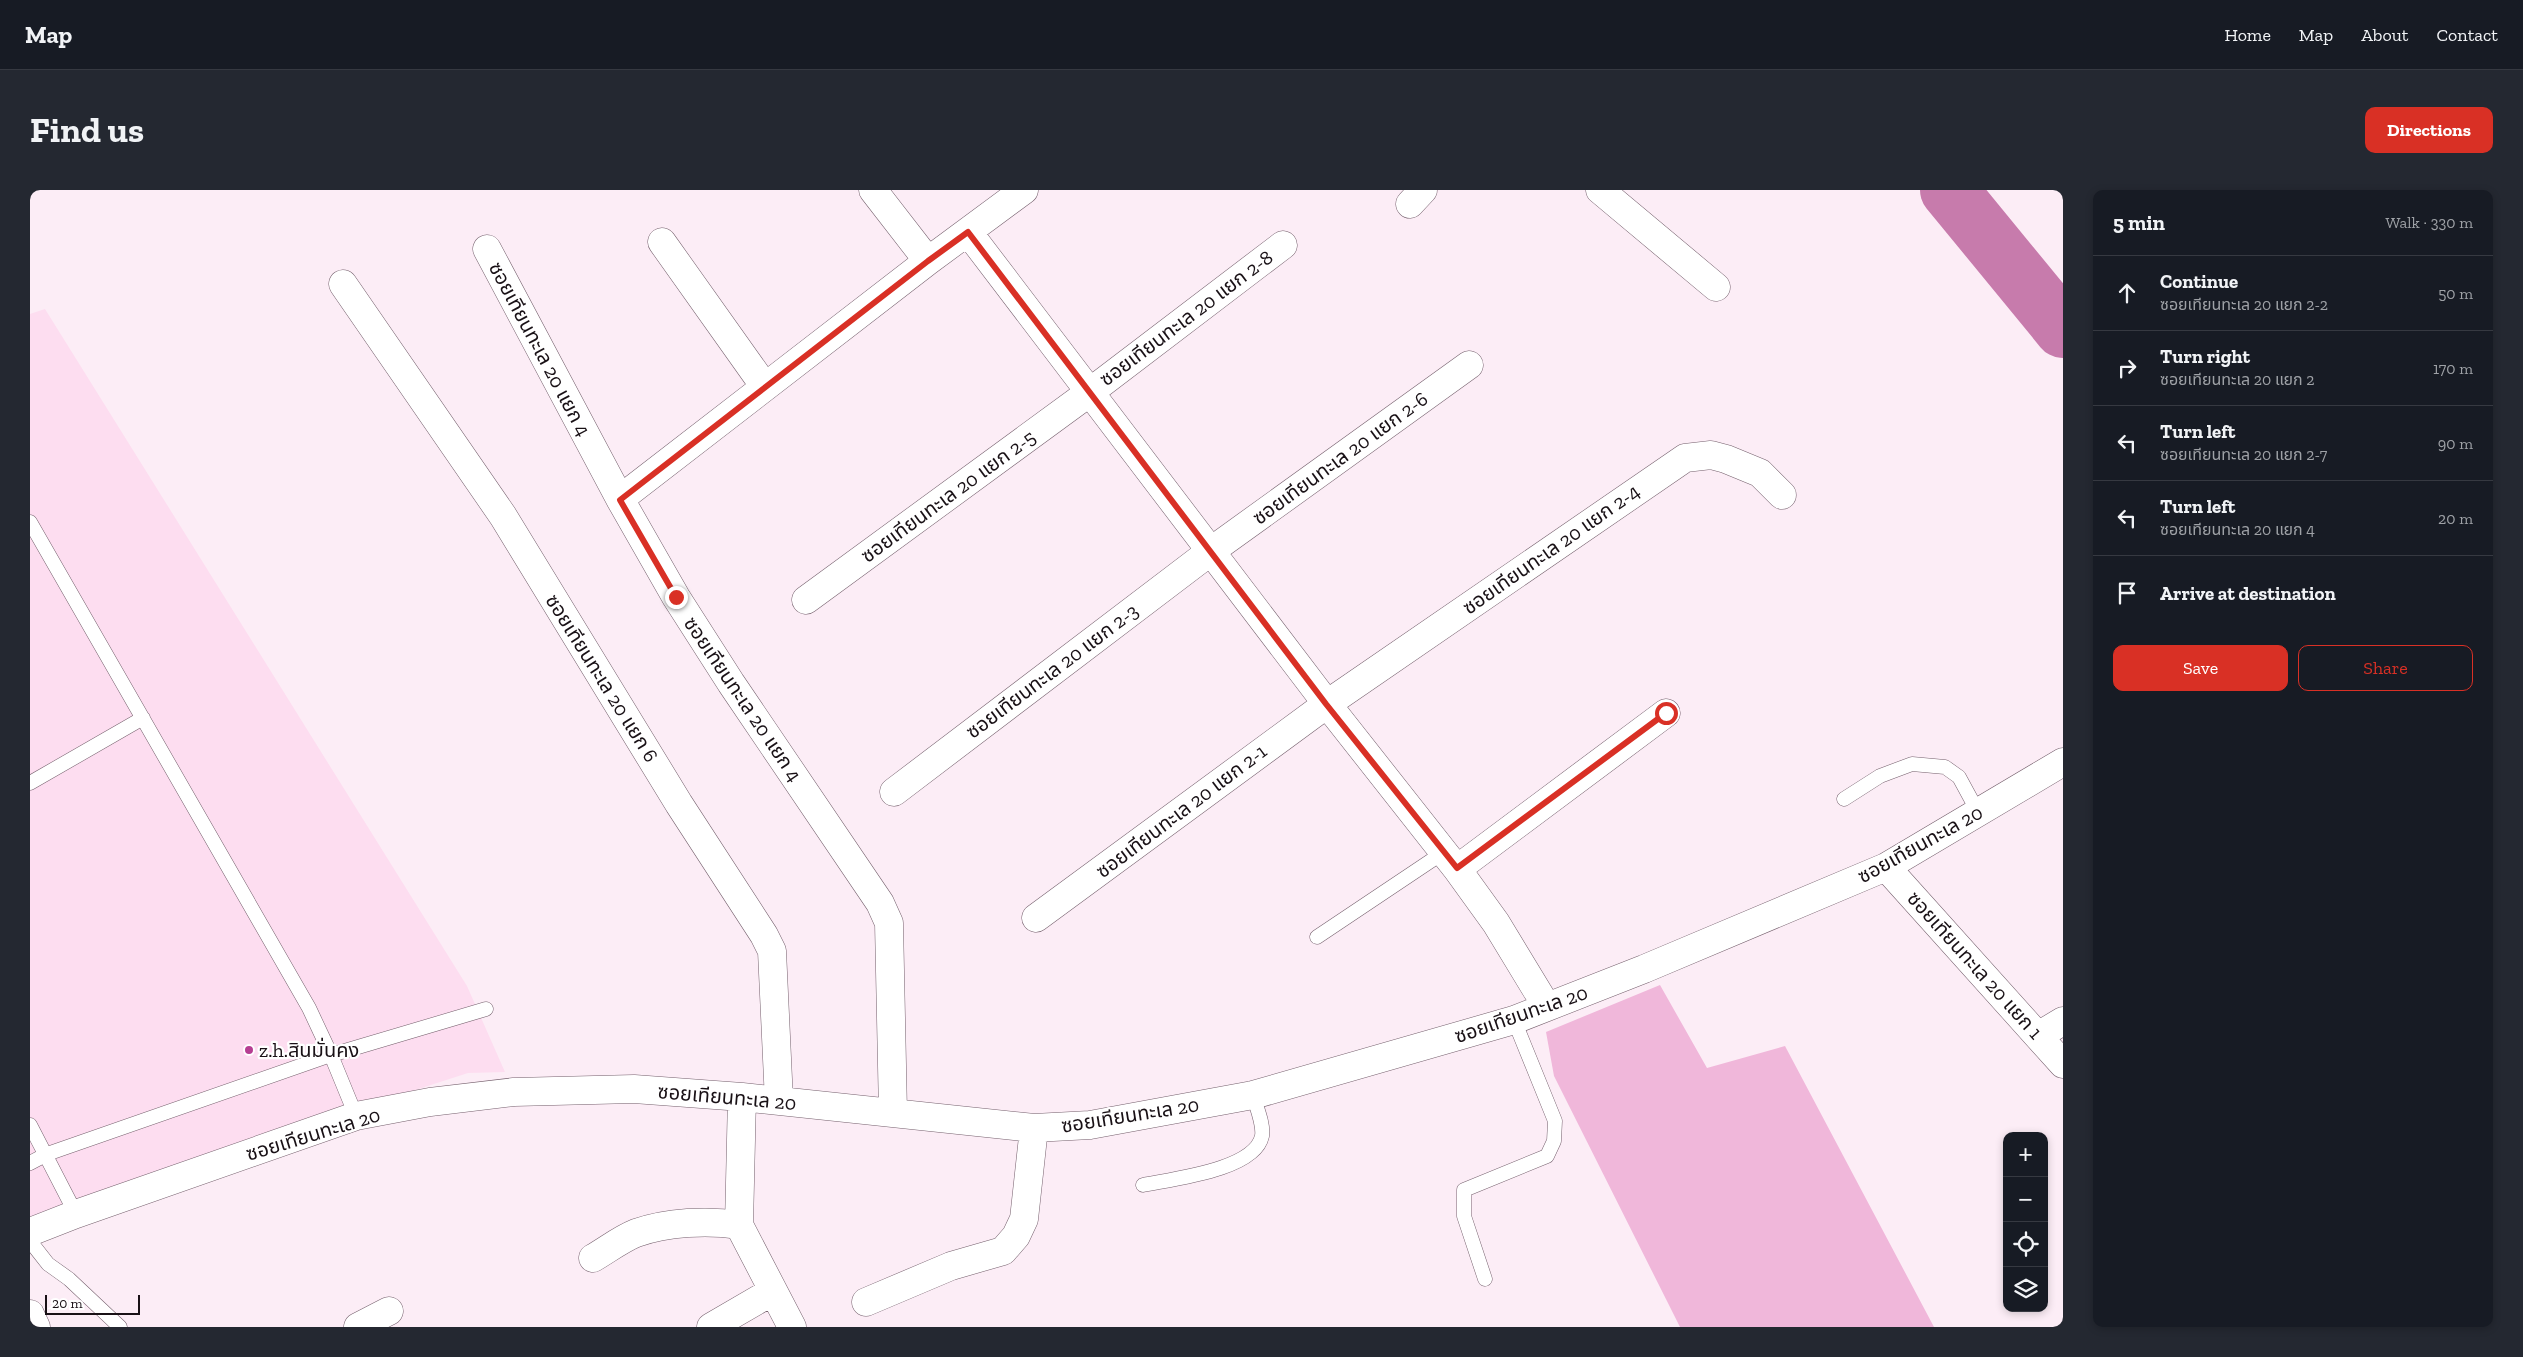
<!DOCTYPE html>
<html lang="en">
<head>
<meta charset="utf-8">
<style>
	:root { --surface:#171b24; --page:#242831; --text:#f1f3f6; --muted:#9ea1a6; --line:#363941; --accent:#d93025 }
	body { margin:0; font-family:"Zilla Slab","Noto Sans Thai",serif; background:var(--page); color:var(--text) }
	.controls { position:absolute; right:15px; bottom:15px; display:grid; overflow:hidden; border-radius:10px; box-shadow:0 2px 8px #0003 }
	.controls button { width:45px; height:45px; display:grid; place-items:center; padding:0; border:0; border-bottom:1px solid var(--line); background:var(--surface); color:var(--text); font:25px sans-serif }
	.scale { position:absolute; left:15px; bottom:12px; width:95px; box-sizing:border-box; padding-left:5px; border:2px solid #191116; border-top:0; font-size:14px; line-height:18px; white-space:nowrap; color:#191116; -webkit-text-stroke:4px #fff; paint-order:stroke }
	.stop { position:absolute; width:15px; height:15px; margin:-11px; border:4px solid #d93025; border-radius:50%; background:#fff }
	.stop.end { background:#d93025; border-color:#fff; box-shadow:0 1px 5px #0008 }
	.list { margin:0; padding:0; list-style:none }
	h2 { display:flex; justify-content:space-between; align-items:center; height:65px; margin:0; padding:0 20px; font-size:21px }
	h2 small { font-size:16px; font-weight:400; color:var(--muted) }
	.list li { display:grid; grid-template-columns:32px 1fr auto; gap:15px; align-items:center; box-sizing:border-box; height:75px; padding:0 20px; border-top:1px solid var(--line) }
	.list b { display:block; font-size:19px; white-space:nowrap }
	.list p { margin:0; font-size:16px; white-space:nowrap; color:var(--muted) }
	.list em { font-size:16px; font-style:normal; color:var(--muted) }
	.actions { display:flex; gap:10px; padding:15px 20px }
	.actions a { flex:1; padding:11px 0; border:1px solid var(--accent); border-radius:10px; text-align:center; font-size:18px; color:var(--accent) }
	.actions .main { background:var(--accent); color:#fff }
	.icon { flex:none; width:28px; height:28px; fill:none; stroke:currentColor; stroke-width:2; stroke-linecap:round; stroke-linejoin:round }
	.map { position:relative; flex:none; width:2033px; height:1137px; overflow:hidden; border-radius:10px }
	header { display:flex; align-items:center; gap:30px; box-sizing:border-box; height:70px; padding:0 25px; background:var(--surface); border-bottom:1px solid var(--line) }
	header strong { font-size:24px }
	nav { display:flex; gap:28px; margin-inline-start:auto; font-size:18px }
	.intro { display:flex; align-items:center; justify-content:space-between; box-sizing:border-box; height:120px; padding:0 30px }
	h1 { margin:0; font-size:35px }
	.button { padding:12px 22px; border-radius:10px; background:var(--accent); color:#fff; font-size:18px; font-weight:700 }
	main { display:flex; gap:30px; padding:0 30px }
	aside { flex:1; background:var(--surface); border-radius:10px; box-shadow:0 2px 8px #0003 }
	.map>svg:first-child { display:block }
	.built { fill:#fdddf0 }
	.green { fill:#f0b7da }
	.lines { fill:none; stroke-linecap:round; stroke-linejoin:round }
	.river { stroke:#c77bac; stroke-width:58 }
	.lane-casing { stroke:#75606d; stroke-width:15 }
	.street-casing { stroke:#75606d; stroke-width:29 }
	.lane { stroke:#fff; stroke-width:14 }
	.street { stroke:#fff; stroke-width:28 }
	.route { stroke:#d93025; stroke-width:6 }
	.poi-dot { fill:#b63e92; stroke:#fff; stroke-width:2 }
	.labels { text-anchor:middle; stroke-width:4.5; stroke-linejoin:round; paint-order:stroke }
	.street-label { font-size:20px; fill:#191116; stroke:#fff }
	.poi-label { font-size:20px; fill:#191116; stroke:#fff; text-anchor:start }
</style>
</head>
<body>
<header>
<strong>Map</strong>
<nav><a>Home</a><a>Map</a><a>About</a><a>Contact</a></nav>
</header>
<div class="intro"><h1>Find us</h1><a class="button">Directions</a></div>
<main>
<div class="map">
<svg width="2033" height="1137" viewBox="0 0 2033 1137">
	<rect width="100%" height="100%" fill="#fcedf6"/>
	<!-- built -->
	<path class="built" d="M15 119 437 796 475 882 438 883 159 973 0 1036V124Z"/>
	<!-- green -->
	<path class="green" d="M1630 795 1677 878 1755 856 1904 1137H1650L1524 886 1516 842Z"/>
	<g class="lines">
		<!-- river -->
		<path class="river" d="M1919 0 2033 139"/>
		<!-- lane casing -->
		<g class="lane-casing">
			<path id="lane" d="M0 332 279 818 301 865 326 926
				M0 593 113 528
				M1814 609 1850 586 1882 574 1915 577 1929 587 1948 622
				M1287 747 1414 662
				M0 935 46 1024
				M0 973 17 964 301 865 456 819
				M1113 995C1142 989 1225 980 1232 946 1234 934 1226 916 1223 905
				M0 1051 18 1074 39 1089 90 1137
				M1455 1089 1434 1026V1000L1517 966 1524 951 1525 931 1484 830"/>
		</g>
		<!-- street casing -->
		<g class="street-casing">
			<path id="street" d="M843 0 898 71
				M1570 0 1686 97
				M1380 14 1393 0
				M938 42 1297 514 1427 679 1466 733 1517 817
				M632 52 735 197
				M457 59 590 309 646 407 701 493 850 713 859 733 863 923
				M313 94 473 326 649 614 734 745 742 761 749 911
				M590 309 898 71 994 0
				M776 410 1060 202 1253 55
				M864 602 1181 361 1439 175
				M1856 677 2033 874
				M1427 679 1636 523
				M1006 728 1297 514 1655 268 1681 265 1696 269 1730 283 1752 305
				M2008 846 2033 831
				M712 907 709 1035 762 1137
				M0 1042 46 1024 326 926 400 912 484 902 604 899 712 907 1004 938 1060 935 1223 905 1484 830 1614 779 1856 677 2033 572
				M563 1068C577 1060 591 1049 606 1043 637 1032 678 1030 709 1035
				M836 1112 921 1076 973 1061 986 1046 994 1029 1004 938
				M0 1124 6 1137
				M328 1137 359 1121
				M681 1137 743 1101"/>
		</g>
		<!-- lane -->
		<use href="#lane" class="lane"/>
		<!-- street -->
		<use href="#street" class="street"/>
	</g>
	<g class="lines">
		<!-- route -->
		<path class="route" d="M646 407 590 310 898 71 938 42 1296 514 1427 678 1636 523"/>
	</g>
	<!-- markers -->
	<circle class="poi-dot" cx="219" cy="860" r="5"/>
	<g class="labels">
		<!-- street labels -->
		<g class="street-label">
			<text transform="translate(1156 128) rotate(-37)" y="7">ซอยเทียนทะเล 20 แยก 2-8</text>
			<text transform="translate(510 159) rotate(62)" y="7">ซอยเทียนทะเล 20 แยก 4</text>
			<text transform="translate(1310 268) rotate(-36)" y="7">ซอยเทียนทะเล 20 แยก 2-6</text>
			<text transform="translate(918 306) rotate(-36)" y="7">ซอยเทียนทะเล 20 แยก 2-5</text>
			<text transform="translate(1521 359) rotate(-35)" y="7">ซอยเทียนทะเล 20 แยก 2-4</text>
			<text transform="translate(1022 481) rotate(-37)" y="7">ซอยเทียนทะเล 20 แยก 2-3</text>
			<text transform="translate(572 488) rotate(58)" y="7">ซอยเทียนทะเล 20 แยก 6</text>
			<text transform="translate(713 509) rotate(56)" y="7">ซอยเทียนทะเล 20 แยก 4</text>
			<text transform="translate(1151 621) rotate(-37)" y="7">ซอยเทียนทะเล 20 แยก 2-1</text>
			<text transform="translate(1890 654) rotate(-29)" y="7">ซอยเทียนทะเล 20</text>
			<text transform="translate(1945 775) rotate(48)" y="7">ซอยเทียนทะเล 20 แยก 1</text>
			<text transform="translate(1491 824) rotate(-19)" y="7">ซอยเทียนทะเล 20</text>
			<text transform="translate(697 907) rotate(5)" y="7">ซอยเทียนทะเล 20</text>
			<text transform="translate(1100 925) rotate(-9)" y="7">ซอยเทียนทะเล 20</text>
			<text transform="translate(283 944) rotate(-17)" y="7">ซอยเทียนทะเล 20</text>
		</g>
		<!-- poi labels -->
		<g class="poi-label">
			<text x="229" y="867">z.h.สินมั่นคง</text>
		</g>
	</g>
</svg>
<div class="controls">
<button>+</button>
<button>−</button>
<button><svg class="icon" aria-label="locate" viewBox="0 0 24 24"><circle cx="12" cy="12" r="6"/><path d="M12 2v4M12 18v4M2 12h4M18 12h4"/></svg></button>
<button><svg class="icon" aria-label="layers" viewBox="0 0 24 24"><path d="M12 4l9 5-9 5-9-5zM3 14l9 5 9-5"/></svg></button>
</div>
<div class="scale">20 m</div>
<div class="stop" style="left:1636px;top:523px"></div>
<div class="stop end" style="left:646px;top:407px"></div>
</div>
<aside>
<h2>5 min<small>Walk · 330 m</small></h2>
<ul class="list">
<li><svg class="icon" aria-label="ahead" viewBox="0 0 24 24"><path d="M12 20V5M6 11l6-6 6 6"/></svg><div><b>Continue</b><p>ซอยเทียนทะเล 20 แยก 2-2</p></div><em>50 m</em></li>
<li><svg class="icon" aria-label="right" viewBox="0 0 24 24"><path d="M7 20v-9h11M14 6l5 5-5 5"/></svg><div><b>Turn right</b><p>ซอยเทียนทะเล 20 แยก 2</p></div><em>170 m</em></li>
<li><svg class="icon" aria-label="left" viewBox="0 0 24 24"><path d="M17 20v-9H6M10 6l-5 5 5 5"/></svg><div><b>Turn left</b><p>ซอยเทียนทะเล 20 แยก 2-7</p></div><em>90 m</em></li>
<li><svg class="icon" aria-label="left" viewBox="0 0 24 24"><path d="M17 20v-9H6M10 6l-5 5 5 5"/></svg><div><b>Turn left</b><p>ซอยเทียนทะเล 20 แยก 4</p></div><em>20 m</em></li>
<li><svg class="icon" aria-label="arrive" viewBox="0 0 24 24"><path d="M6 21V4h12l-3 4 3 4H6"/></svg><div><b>Arrive at destination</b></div></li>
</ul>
<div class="actions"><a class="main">Save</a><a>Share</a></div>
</aside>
</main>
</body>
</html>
